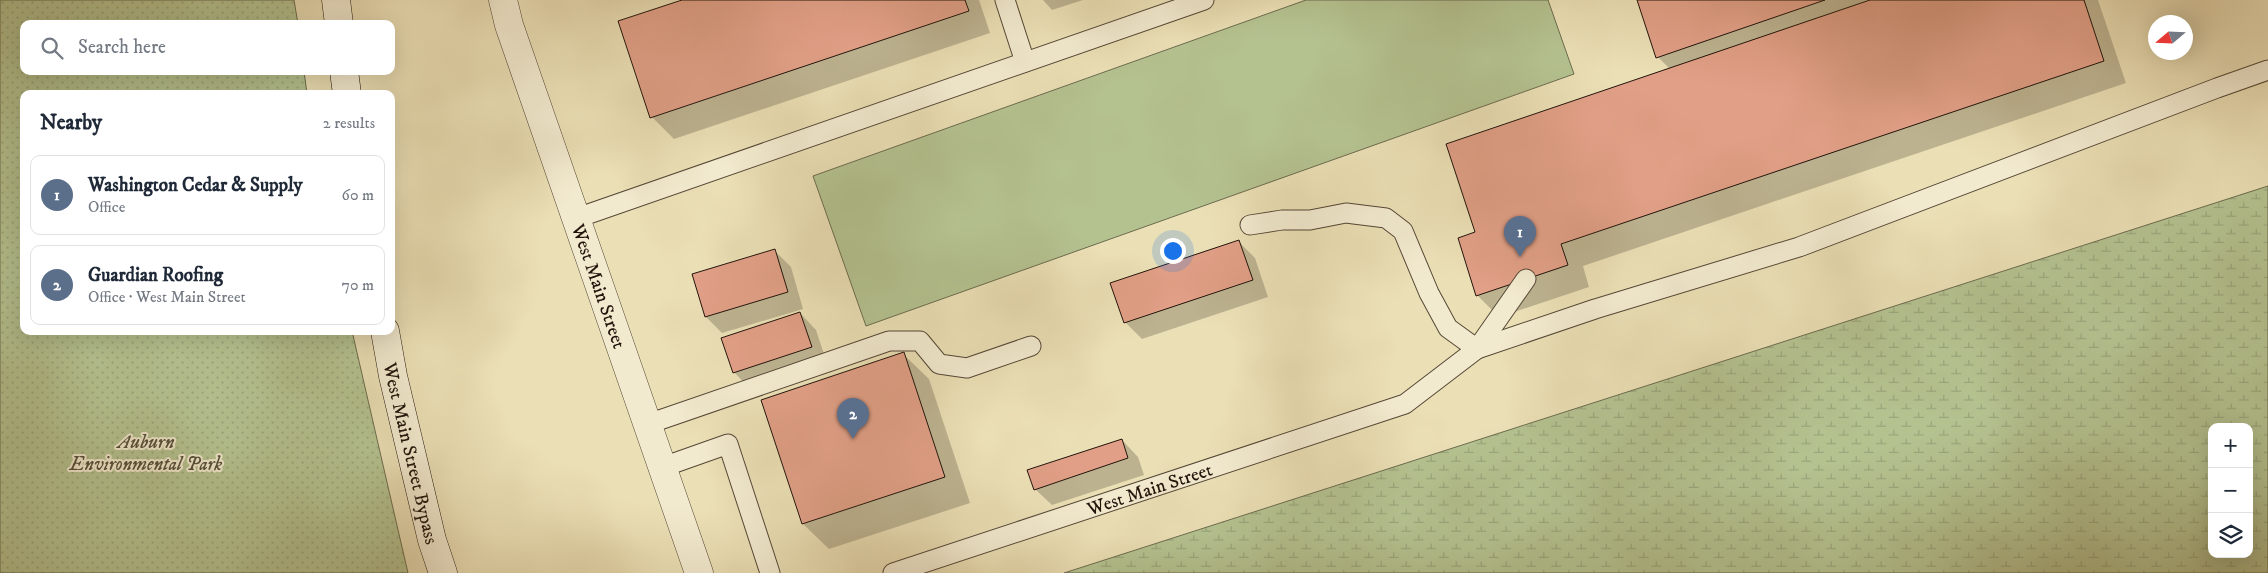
<!DOCTYPE html>
<html lang="en">
<head>
<meta charset="utf-8">
<style>
	:root { --surface:#fff; --page:#f6f6f7; --text:#1f2937; --muted:#747a83; --line:#e0e1e3; --accent:#0b8043 }
	body { margin:0; font-family:"IM FELL DW Pica",serif; background:var(--page); color:var(--text) }
	.controls { position:absolute; right:15px; bottom:15px; display:grid; overflow:hidden; border-radius:10px; box-shadow:0 5px 20px #0002 }
	.controls button { width:45px; height:45px; display:grid; place-items:center; padding:0; border:0; border-bottom:1px solid var(--line); background:var(--surface); color:var(--text); font:25px sans-serif }
	.compass { position:absolute; left:2148px; top:15px; width:45px; height:45px; border-radius:50%; background:var(--surface); box-shadow:0 5px 20px #0002; rotate:251deg }
	.you { position:absolute; left:1172px; top:250px; width:18px; height:18px; margin:-12px; border:4px solid #fff; border-radius:50%; background:#1a73e8; box-shadow:0 0 0 8px #1a73e833 }
	.badge { display:grid; place-items:center; width:32px; height:32px; border-radius:50%; background:var(--accent); color:#fff; font-size:16px; font-weight:700 }
	.pin { position:absolute; translate:-50% -41px; filter:drop-shadow(0 1px 2px #0008) }
	.pin::after { content:''; position:absolute; top:26px; width:18px; height:15px; background:inherit; clip-path:polygon(0 0,100% 0,50% 100%) }
	.list { margin:0; padding:0; list-style:none }
	h2 { display:flex; justify-content:space-between; align-items:center; height:65px; margin:0; padding:0 20px; font-size:21px }
	h2 small { font-size:16px; font-weight:400; color:var(--muted) }
	.list li { display:grid; grid-template-columns:32px 1fr auto; gap:15px; align-items:center; box-sizing:border-box; height:80px; margin:0 10px 10px; padding:0 10px; border:1px solid var(--line); border-radius:10px }
	.list b { display:block; font-size:19px; white-space:nowrap }
	.list p { margin:0; font-size:16px; white-space:nowrap; color:var(--muted) }
	.list em { font-size:16px; font-style:normal; color:var(--muted) }
	.icon { flex:none; width:28px; height:28px; fill:none; stroke:currentColor; stroke-width:2; stroke-linecap:round; stroke-linejoin:round }
	.map { position:relative; flex:none; width:2268px; height:573px; overflow:hidden }
	.search { position:absolute; background:var(--surface); box-shadow:0 5px 20px #0002; left:20px; top:20px; width:375px; height:55px; display:flex; align-items:center; gap:12px; box-sizing:border-box; padding:0 18px; border-radius:10px; color:var(--muted); font-size:19px }
	.panel { position:absolute; background:var(--surface); box-shadow:0 5px 20px #0002; left:20px; top:90px; width:375px; height:245px; border-radius:10px }
	.map>svg:first-child { display:block }
	.grass { fill:#b4c290; stroke:#6b6b4e }
	.wetland { fill:url(#wetland-marsh); stroke:#6b6b4e; fill-rule:evenodd }
	.park { fill:url(#park-dots); stroke:#6b6b4e }
	.shadow { fill:#0003 }
	.building { fill:#e09f86; stroke:#22140b }
	.lines { fill:none; stroke-linecap:round; stroke-linejoin:round }
	.service-casing { stroke:#544736; stroke-width:21 }
	.minor-casing { stroke:#544736; stroke-width:29 }
	.secondary-casing { stroke:#22140b; stroke-width:29 }
	.service { stroke:#f2eacf; stroke-width:19 }
	.minor { stroke:#f2eacf; stroke-width:28 }
	.secondary { stroke:#f2eacf; stroke-width:28 }
	.labels { text-anchor:middle; stroke-width:4; stroke-linejoin:round; paint-order:stroke }
	.street-label { font-size:19px; fill:#22140b; stroke:#f2eacf }
	.park-label { font-size:19px; font-style:italic; fill:#55513a; stroke:#f2eacf }
</style>
</head>
<body>
<div class="map">
<svg width="2268" height="573" viewBox="0 0 2268 573">
	<defs>
		<pattern id="wetland-marsh" width="20" height="14" patternUnits="userSpaceOnUse" patternTransform="scale(1.25)"><rect width="20" height="14" fill="#b4c290"/><path d="M1 5h8M5 5V1M11 12h8M15 12V8" fill="none" stroke="#9aa67b"/></pattern>
		<pattern id="park-dots" width="8" height="8" patternUnits="userSpaceOnUse" patternTransform="scale(1.25)"><rect width="8" height="8" fill="#b4c290"/><path d="M2 2h.1M6 6h.1" fill="none" stroke="#9aa67b" stroke-width="1.8" stroke-linecap="round"/></pattern>
	</defs>
	<rect width="100%" height="100%" fill="#ebdfb5"/>
	<filter id="stains"><feTurbulence type="fractalNoise" baseFrequency=".004" numOctaves="4"/><feColorMatrix values="0 0 0 0 .2 0 0 0 0 .09 0 0 0 0 .02 0 0 0 .5 -.17"/></filter>
	<radialGradient id="worn" r=".72"><stop offset=".6" stop-color="#630" stop-opacity="0"/><stop offset="1" stop-color="#630" stop-opacity=".3"/></radialGradient>
	<!-- grass -->
	<path class="grass" d="M1306 0H1548L1574 74 866 326 813 176Z"/>
	<!-- wetland -->
	<path class="wetland" d="M2268 186V573H1064ZM2212 427H2249V554H2212Z"/>
	<!-- park -->
	<path class="park" d="M0 0H294L298 24H24V71H304L307 94H24V331H352L408 573H0Z"/>
	<!-- shadow -->
	<path class="shadow" d="M686 0H979L990 33 674 139 652 117Z
		M1043 0H1083L1052 10Z
		M1638 0H2098L2126 83 1583 266 1589 287 1499 317 1477 295V232L1670 69 1658 57Z
		M1239 242 1255 258 1268 297 1142 339 1125 322Z
		M775 251 791 267 803 309 722 333 706 317Z
		M800 313 816 330 827 363 750 389 734 372Z
		M903 354 929 379 970 503 829 549 803 524 762 401Z
		M1122 440 1138 457 1144 475 1052 505 1035 489Z"/>
	<!-- building -->
	<path class="building" d="M682 0H965L969 11 650 118 618 21Z
		M1637 0H1825L1656 58Z
		M1870 0H2084L2104 61 1561 244 1568 265 1476 296 1458 238 1475 232 1446 144Z
		M1239 240 1253 280 1124 323 1110 283Z
		M775 249 788 292 705 317 692 274Z
		M800 312 812 347 733 373 721 338Z
		M904 352 945 477 802 524 761 400Z
		M1122 439 1128 458 1034 490 1027 470Z"/>
	<g class="lines">
		<!-- service casing -->
		<g class="service-casing">
			<g id="service">
				<path d="M1005 0 1025 62"/>
				<path d="M577 218 1204 0"/>
				<path d="M1250 225 1282 220H1310L1346 213 1386 218 1403 231 1429 293 1448 328 1477 349 1595 309 1799 247 2217 88 2268 70"/>
				<path d="M648 424 889 341H920L939 364 967 368 1031 346"/>
				<path d="M663 467 728 444 770 573"/>
				<path id="s1" d="M893 573 1405 404 1477 349 1526 279"/>
			</g>
		</g>
		<!-- minor casing -->
		<g class="minor-casing">
			<g id="minor">
				<path id="s2" d="M503 0 509 25 699 573"/>
			</g>
		</g>
		<!-- secondary casing -->
		<g class="secondary-casing">
			<g id="secondary">
				<path d="M336 0 339 24"/>
				<path d="M344 71 347 94"/>
				<path id="s3" d="M385 331 393 376 432 540 443 573"/>
			</g>
		</g>
		<!-- service -->
		<use href="#service" class="service"/>
		<!-- minor -->
		<use href="#minor" class="minor"/>
		<!-- secondary -->
		<use href="#secondary" class="secondary"/>
	</g>
	<g class="labels">
		<!-- street labels -->
		<g class="street-label">
			<text dy="7" stroke="none"><textPath href="#s2" startOffset="302">West Main Street</textPath></text>
			<text dy="7" stroke="none"><textPath href="#s3" startOffset="125">West Main Street Bypass</textPath></text>
			<text dy="7" stroke="none"><textPath href="#s1" startOffset="270">West Main Street</textPath></text>
		</g>
		<!-- park labels -->
		<g class="park-label">
			<text x="146" y="448">Auburn<tspan x="146" dy="22">Environmental Park</tspan></text>
		</g>
	</g>
	<rect width="100%" height="100%" filter="url(#stains)"/>
	<rect width="100%" height="100%" fill="url(#worn)"/>
</svg>
<div class="controls">
<button>+</button>
<button>−</button>
<button><svg class="icon" aria-label="layers" viewBox="0 0 24 24"><path d="M12 4l9 5-9 5-9-5zM3 14l9 5 9-5"/></svg></button>
</div>
<svg class="compass" viewBox="-18 -18 36 36"><path d="M0-13l5 13h-10z" fill="#e53935"/><path d="M0 13l5-13h-10z" fill="#747a83"/></svg>
<div class="you"></div>
<div class="pin badge" style="left:1520px;top:257px;background:#5c6f8a">1</div>
<div class="pin badge" style="left:853px;top:439px;background:#5c6f8a">2</div>
<div class="search"><svg class="icon" aria-label="search" viewBox="0 0 24 24"><circle cx="10" cy="10" r="6"/><path d="M15 15l6 6"/></svg>Search here</div>
<section class="panel">
<h2>Nearby<small>2 results</small></h2>
<ul class="list">
<li><span class="badge" style="background:#5c6f8a">1</span><div><b>Washington Cedar &amp; Supply</b><p>Office</p></div><em>60 m</em></li>
<li><span class="badge" style="background:#5c6f8a">2</span><div><b>Guardian Roofing</b><p>Office · West Main Street</p></div><em>70 m</em></li>
</ul>
</section>
</div>
</body>
</html>
